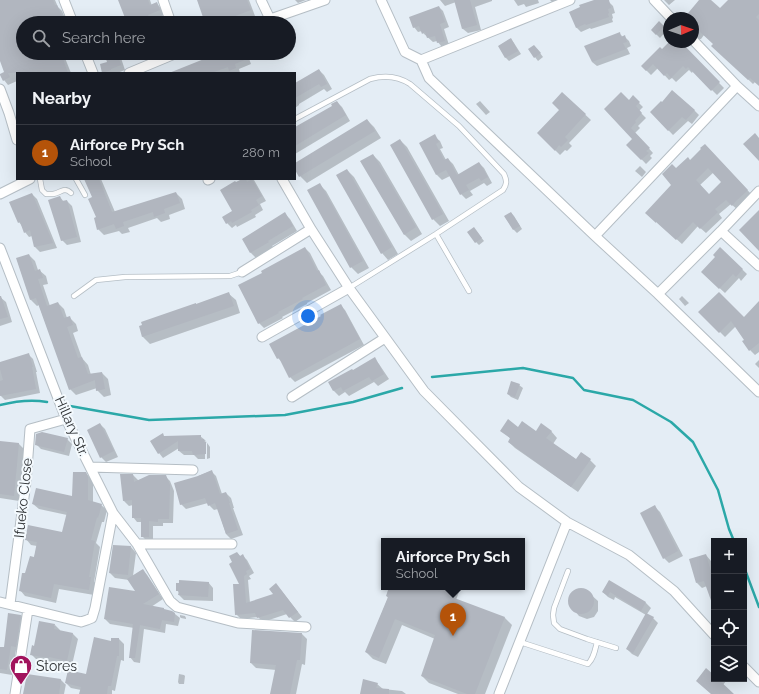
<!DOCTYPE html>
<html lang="en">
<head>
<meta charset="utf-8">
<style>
	:root { --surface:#171b24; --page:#20242c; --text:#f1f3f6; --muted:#9ea1a6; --line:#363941; --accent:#b45309 }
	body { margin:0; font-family:Raleway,sans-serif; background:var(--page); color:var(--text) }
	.controls { position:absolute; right:12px; bottom:12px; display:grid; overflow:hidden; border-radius:0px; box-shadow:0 4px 16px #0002 }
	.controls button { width:36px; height:36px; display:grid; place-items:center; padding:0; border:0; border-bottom:1px solid var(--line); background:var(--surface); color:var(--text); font:20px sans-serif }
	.compass { position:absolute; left:663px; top:12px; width:36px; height:36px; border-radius:50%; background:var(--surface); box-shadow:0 4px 16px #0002; rotate:88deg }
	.you { position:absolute; left:308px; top:316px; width:14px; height:14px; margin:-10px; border:3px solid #fff; border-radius:50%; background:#1a73e8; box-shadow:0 0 0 6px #1a73e833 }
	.badge { display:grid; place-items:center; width:26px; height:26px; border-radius:50%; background:var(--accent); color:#fff; font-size:13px; font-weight:700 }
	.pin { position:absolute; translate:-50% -33px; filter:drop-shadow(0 1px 2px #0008) }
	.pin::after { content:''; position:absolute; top:21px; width:14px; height:12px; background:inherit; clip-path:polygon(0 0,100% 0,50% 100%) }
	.popup { position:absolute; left:381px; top:538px; width:144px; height:52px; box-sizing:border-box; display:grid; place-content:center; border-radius:0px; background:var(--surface); filter:drop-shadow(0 1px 3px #0005); font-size:13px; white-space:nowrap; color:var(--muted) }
	.popup b { font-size:15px; color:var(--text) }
	.popup::after { content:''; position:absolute; left:50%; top:100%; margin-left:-8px; border:8px solid transparent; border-top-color:var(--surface) }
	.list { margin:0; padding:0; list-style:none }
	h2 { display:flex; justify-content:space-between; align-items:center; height:52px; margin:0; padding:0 16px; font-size:17px }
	h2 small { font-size:13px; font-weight:400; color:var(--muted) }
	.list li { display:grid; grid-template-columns:26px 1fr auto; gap:12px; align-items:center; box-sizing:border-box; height:56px; padding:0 16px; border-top:1px solid var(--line) }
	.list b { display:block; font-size:15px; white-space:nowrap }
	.list p { margin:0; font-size:13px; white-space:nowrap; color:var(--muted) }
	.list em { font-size:13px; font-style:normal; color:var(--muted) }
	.icon { flex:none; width:22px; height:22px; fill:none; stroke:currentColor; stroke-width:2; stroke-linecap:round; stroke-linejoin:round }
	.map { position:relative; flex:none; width:759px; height:694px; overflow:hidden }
	.search { position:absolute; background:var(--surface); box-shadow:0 4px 16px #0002; left:16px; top:16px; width:280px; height:44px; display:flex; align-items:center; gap:10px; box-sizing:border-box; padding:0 14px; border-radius:22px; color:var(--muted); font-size:15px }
	.panel { position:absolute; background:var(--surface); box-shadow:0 4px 16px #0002; left:16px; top:72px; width:280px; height:108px; border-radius:0px }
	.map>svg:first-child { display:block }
	.shadow { fill:#0003; fill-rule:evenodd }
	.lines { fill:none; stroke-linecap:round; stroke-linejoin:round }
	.stream { stroke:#2ba8a8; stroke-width:2.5 }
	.building { fill:#b1b6bf; fill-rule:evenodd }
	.lane-casing { stroke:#b5bec5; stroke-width:6 }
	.street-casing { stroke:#b5bec5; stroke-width:11 }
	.lane { stroke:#fff; stroke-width:4.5 }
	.street { stroke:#fff; stroke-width:9 }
	.labels { text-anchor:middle; stroke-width:4; stroke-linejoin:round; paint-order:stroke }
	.street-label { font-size:14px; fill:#2f3235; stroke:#f4fafe }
	.poi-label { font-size:14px; fill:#2f3235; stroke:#f4fafe; text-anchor:start }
</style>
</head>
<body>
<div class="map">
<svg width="759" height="694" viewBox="0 0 759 694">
	<rect width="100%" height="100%" fill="#e4edf5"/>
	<!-- shadow -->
	<path class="shadow" d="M0 0H55L58 7 62 11 67 23H23V53H63L71 73H17V81L8 85 4 80 5 72 0 59Z
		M119 0H150L152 6 157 4 161 8 164 15 152 20 153 23H128Z
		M201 0H249L255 16 235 23H229L228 22 225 23H206L198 1Z
		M295 0H306L298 3Z
		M440 0H492V1L475 7 481 30 468 33 463 29 456 2 445 6Z
		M514 0H538L539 3 526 7 524 4 518 6Z
		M550 0H562L553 3Z
		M597 0 608 1 613 6 615 13 612 14 613 18 612 19 613 22 591 29 590 28 581 32 576 27 581 8Z
		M664 0H675L669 5Z
		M699 0H709L720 10 730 0 759 1V85L755 82 753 84 717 50 714 44 704 35 701 39H696L693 36V18H684L700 1Z
		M439 7 443 11 449 27 444 29 449 45 442 47 437 41 433 42 423 33 422 31 418 32 414 27Z
		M659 23 667 30 660 38 652 30Z
		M619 33 623 37 624 36 629 41 631 46 627 48 630 54 597 66 592 62Z
		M511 39 514 43 521 54 509 61 506 58 499 46Z
		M670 42H679L724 88 717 95 693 71 692 73 689 70 676 82 672 78 669 80 658 68 651 75 642 66 662 50Z
		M529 49H537L543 57 538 61Z
		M105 53H134L121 58 125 70 117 73H104L103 72 109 63Z
		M141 53H149L151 60 147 61 142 57Z
		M223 53H247L251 64 239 69 240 73H233L232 72 229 73H172Z
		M319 70 324 75 332 89 327 92 324 89 299 104V105L295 108V84Z
		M562 93 591 120 569 143 572 146 567 151 565 150 560 155 538 133 561 110Z
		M621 94 629 101 633 97 643 107 639 111 646 118 638 126 640 128 635 133 653 153 650 156 652 158 646 164 628 145 634 139Z
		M480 101 490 112 486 115 476 104Z
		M337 102 342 107 350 121 295 154V129L333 106Z
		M694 110 699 115 692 124 688 121 673 135 651 112Z
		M367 120 374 127 381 138 307 183 300 176 295 168V164Z
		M434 136 440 141 443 148 440 149 446 160 448 159 453 164 459 175 479 163 484 168 492 183 487 186 484 183 470 191 473 195 466 199 461 194 450 176 442 180 437 175 420 143Z
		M400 140 407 147 449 221 440 226 433 219Z
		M705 145 752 195 738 210 731 204 719 214 722 218 706 233 698 226 682 244 647 213 672 185 677 170 690 161ZM714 172 723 182 709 195 700 185Z
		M373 155 380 162 422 234 411 241 404 234Z
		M640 166 646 172 642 177 635 171Z
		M347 170 354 177 398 254 388 260 382 253Z
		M85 179H101L115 212 176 193 182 199 185 209 169 215 170 219 161 222 157 218 128 228 130 232 122 234 119 231 104 235 98 229 97 218 93 197Z
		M244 179H253L254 180 266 201 260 204 263 210 255 215 256 217 237 227 236 225 232 228 227 223 233 212Z
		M319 184 326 191 369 268 358 274 351 267Z
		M32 194 37 199 57 248 40 252 35 247 32 236 29 237 25 232 22 226 19 222Z
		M60 197 64 202 67 201 72 206 81 242 67 245 62 240Z
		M511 213 514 216 522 229 517 233 514 230 505 217Z
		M285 214 290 219 297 231 272 246 273 247 256 258 251 253 243 239Z
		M477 232 484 241 479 245 476 242Z
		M305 248 310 253 320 273 323 276 331 290 307 303V304L282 317 283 318 264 328 259 323 263 273Z
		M721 249 747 274 741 281 739 278 725 293 702 272 716 257Z
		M29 255 35 261 38 270H39L46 276 48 284 43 285 50 306 58 303 64 309 67 318H70L76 324 78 331 73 333 82 358 88 365 91 375 102 373 108 379 111 395 104 397 97 390V388L76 395 70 389 39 305 37 306 31 300 17 259Z
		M229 294 236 300 240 313 150 344 143 337 140 327Z
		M682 296 689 303 685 306 679 299Z
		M0 297 6 302 12 322 0 326Z
		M759 302V352L755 355 750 350 745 340 736 326 725 337 700 312 744 319Z
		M340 305 345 310 364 345 295 382 290 377 282 362 278 358 322 317Z
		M29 355 33 359 37 372H36L40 393 5 400 0 395V363Z
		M374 359 379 364 389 379 378 386 374 382 349 396 345 392 339 396 334 391 329 383 353 371Z
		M759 360V368L755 364Z
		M519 385 523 388 518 400 511 397 508 394Z
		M100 424 105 429 118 457 106 462 101 457Z
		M519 428 536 432 551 431 557 438 553 444 577 460H590L596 466 578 492 515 448 509 442 511 439 501 430Z
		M200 436 205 440 210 447V458L207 459V443L205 441V459H198L194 455H184L179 451V448L163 458 159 453 165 437Z
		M67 439 72 444 69 456 41 449 36 444Z
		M0 442 19 444 24 449 19 501 0 498Z
		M211 471 216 476 222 494 226 493 231 498 234 508H233L243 535 231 539 226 534 218 509 214 510 209 505 208 503 186 509 181 504 198 476Z
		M86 473 91 479 93 483V502L101 505 107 510 104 522H102L96 543 100 547 94 582 96 583 94 595 59 589 56 603 25 596 20 590 34 558 37 546 31 545 26 539 63 533 67 515 39 509 33 504 73 497Z
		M133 475 138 480V482L165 476 170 481 174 491 173 523H163V526H153V541H147L142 536V522H137L133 517V505L129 506 124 501Z
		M655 507 660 512 683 556 669 563 664 558Z
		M131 547 136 553 133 576 142 570 147 575 163 599 151 607 175 614 180 618 178 626 166 624 165 633 144 629 140 663 134 662 130 657 134 628 110 624 105 619 137 592 129 580 115 578 110 573Z
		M237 553 241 557 243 556 247 560 254 573 249 576 251 579 248 580 250 603 275 595 280 589 302 617 295 622 287 614 263 622 258 617 241 619 236 614 241 585 233 562Z
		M706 555 711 561 714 572V605L707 586 702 588 697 583Z
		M609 581 646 603 651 608 647 614 653 618 658 623 638 657 632 654 627 649 646 615 615 597 614 600 608 597 603 592Z
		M208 582 213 588V601L184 600 179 595V593L177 590 180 584Z
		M390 587H458L460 589 456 600 505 618 512 625 485 694H458L429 683 422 676 435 639 402 625 386 664 373 659 366 652 388 598 387 596Z
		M581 589 588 592 598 601V611L594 617 587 619 579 616 570 605V597L574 591Z
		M21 615 26 621 21 651 16 650 12 675 0 673V648L5 649Z
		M180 615 185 616 186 618V619L181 618 180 617Z
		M55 625 60 630V631L73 634 78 639 72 665 54 661V663L36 659 31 654 35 647Z
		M302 634 307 639 305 665 302 664 296 694H271L276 670 256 668 251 663Z
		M112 639H119L124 644V661L121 660 115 691 112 690V694H80L81 690 71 688 66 683 87 675 112 642Z
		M714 672V679H724L726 681 723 685 733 694H711L712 674Z
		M179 674 184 675 185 676 184 684H179L178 682Z
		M27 675 61 680 66 685V684L64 694H24Z
		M377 684 383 689 402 691 406 694H361Z"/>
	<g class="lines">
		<!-- stream -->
		<path class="stream" d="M432 377 523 368 573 378 584 390 633 400 671 422 693 442 718 490 729 529 734 541
			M0 405C16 401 30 399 47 402
			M70 406 149 420 285 415 353 402 402 388
			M744 567 759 607"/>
	</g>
	<!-- building -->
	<path class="building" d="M0 0H53L55 5H57L64 21 59 23H23V53H61L68 73H8L10 77 3 81 0 75V74L4 72 0 61Z
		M118 0H148L150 5 157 2 160 10 148 15 151 23H127Z
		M197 0H247L251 10 225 20 224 17 205 23Z
		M454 0H470L477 25 462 29Z
		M594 0H609L611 8 608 9 609 13 608 14 609 17 586 25 585 24 576 28 569 12 580 7 579 5Z
		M699 0H711L720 8 728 0H759V14L756 17 759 20V86L750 78 748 80 724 58 711 46 713 44 699 31 696 35 693 34V18H684Z
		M439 6 445 22 440 24 445 41 437 43 435 36 427 38 425 32 422 34 419 26 413 28 409 17Z
		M659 21 664 26 656 35 651 30Z
		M620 32 621 37 625 35 627 42 623 43 626 49 592 62 584 46Z
		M511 38 518 51 505 58 498 46Z
		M669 42H681L720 82 711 91 688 67 686 69 683 66 671 78 667 73 664 76 653 64 646 71 641 66 660 47 662 49Z
		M534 45 541 53 534 58 528 49Z
		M104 53H117L121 65 111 69V70L102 73 100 64 107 62Z
		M219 53H244L247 59 235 64 236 68 229 71 228 67 214 72 215 73H169Z
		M319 69 327 84 321 87 319 84 295 98V83Z
		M672 90 695 110 686 120 682 117 668 131 650 112 661 101 662 102Z
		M562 92 586 114 565 137 568 140 561 147 559 145 555 151 537 133 559 110 552 103Z
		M621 92 629 100 633 95 640 102 636 106 642 113 635 121 636 122 631 128 650 148 646 151 649 153 641 160 626 145 632 139 604 109Z
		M337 101 346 115 295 146V127L332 106 331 104Z
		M367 119 375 131 299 177 295 170V163Z
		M755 133 759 138V161L743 144Z
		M435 134 439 142 436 144 444 160 448 158 457 175 479 162 488 177 481 181 479 178 466 185 469 190 460 195 446 170 436 175 419 143Z
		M400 139 443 214 432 220 390 145Z
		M705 144 748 190 736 201 732 206 726 200 715 209 718 212 700 229 693 222 676 240 656 222V223L645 213 671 185 662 174 672 164 676 168 688 157 690 160 701 149 700 148ZM708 168 721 182 709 194 696 180Z
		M373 154 416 227 404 235 360 161Z
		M347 169 392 247 381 254 336 175Z
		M84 179H99L112 212 176 192 180 203 164 209 165 213 154 217 153 212 123 222 124 226 116 229 114 224 97 230 94 218 96 217 88 199 92 197Z
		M242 179H246L247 182 252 179 262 196 256 200 259 205 251 210 252 212 232 223 231 221 226 224 222 217 232 211 220 190 235 181 236 182Z
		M320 183 363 261 350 268 307 190Z
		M32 193 53 243 34 247 30 230 24 233 20 222 18 223 9 202Z
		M60 196 62 201 67 200 77 237 61 241 48 200Z
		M759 210V251L739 230Z
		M285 212 293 226 268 241 269 242 250 253 242 239Z
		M511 212 520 226 513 230 504 216Z
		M474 227 482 238 475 243 467 232Z
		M305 247 317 271 319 270 326 285 302 298 303 299 278 312 279 313 258 324 238 285 262 273 261 271Z
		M720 247 743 269 736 277 733 274 719 289 701 272 715 257 713 255Z
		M29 254 35 271 40 269 43 278 38 279 47 306 58 302 64 318 70 316 73 325 67 327 78 358 82 357 88 374 102 372 105 389 96 391 95 380 69 390 36 298 30 300 16 258Z
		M229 292 234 306 142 337 139 326 142 325 141 322 196 303V304Z
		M719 292 744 317 759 301V343L749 351 742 341 744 340 731 321 719 333 698 312Z
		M0 296H1L8 317 0 319Z
		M341 304 360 339 289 378 279 358 277 359 269 344 321 316 320 315Z
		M29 353 33 367H32L36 389 0 396V381L3 380 0 369V362Z
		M375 357 384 374 372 381 369 377 343 391 341 387 333 391 328 382 352 369 353 370Z
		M511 381 520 384 515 397 507 394Z
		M508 419 518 427 522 421 536 431 541 423 552 431 546 438 576 459 581 452 591 459 571 487 508 442 510 438 500 431Z
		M100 423 114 451 100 458 87 430Z
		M42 432 68 438 64 452 35 445 36 434Z
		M163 433 164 436 201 435V439H204V442H206V454L193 455 192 451H178V441L158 454 150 441Z
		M0 441 19 443 14 496 0 494Z
		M212 470 220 494 226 492 230 503H229L238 530 226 534 215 503 208 506 205 498 180 505 174 483 198 476Z
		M73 472H86L88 477V500L102 504 98 518 97 517 91 540 95 541 89 577H91L89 590 54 584 51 598 19 591 22 573H25L30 556 34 557 37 542 25 540 28 525 62 532 67 512 32 504 36 488 72 496Z
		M120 474H133L134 482 149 475H166L170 485 169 519H158V522L149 521V537H141V518H132V500L123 501Z
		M655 505 678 551 663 559 640 513Z
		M113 545 131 546 128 575 109 573Z
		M237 552 240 556 243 554 250 569 246 571 247 574 244 576 246 603 273 594 269 589 276 583 298 612 289 618 283 610 257 618 255 613 235 615 233 584H239L229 564 232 562 229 556Z
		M706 554 714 582V606H713L704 581 696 583 689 559Z
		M143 569 159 594 143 604 164 608V609L172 611 175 613 174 622 162 620 160 629 140 625 135 658H129L133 624 104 619 109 587 135 591 127 579Z
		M179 580 209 582 208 597 178 595 179 591H176V583H179Z
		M609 580 646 602 641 611 610 592 608 596 602 592Z
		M389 587H452L449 596 505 617 475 694H467L421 676 435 635 395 619 379 658 365 652 388 597 386 596Z
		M568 601a13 13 0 1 1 26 0a13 13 0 1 1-26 0Z
		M8 613 21 615 16 647 11 646 7 670 0 669V647H4Z
		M646 613 654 617 633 653 626 649Z
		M39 621 55 624 54 629 73 633 67 661 49 657V658L30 655 32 645 34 646Z
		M252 630 302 633 300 660H297L290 694H270L276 665 250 663Z
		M94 637 111 641V638H119V656H117L111 686H108L107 694H79L81 687 65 683 68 670 86 674Z
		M706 668 714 675V679H718L734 694H711L696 681Z
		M27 674 61 679 59 694H23Z
		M363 679 378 683 376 688 389 689V694H360Z"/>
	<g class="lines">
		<!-- lane casing -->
		<g class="lane-casing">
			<path id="lane" d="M295 119 370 79C384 75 398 76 410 84L459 126 504 174C507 181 507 184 503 190L436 234 349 288
				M40 179 42 190 46 194C48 194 51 194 53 194 61 193 64 186 71 193
				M76 179 85 195
				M436 234 469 291
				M74 296 96 280 125 277 230 276 242 272
				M568 571 554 608 553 615 554 623 560 629 587 639 616 648
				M520 642 588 664C594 658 595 650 597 642"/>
		</g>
		<!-- street casing -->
		<g class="street-casing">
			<path id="street" d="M64 0 73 23
				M163 0 171 23
				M261 0 270 19
				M381 0 405 52 421 60 429 78 595 236 658 294 759 392
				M654 0 671 18
				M259 23 325 0
				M693 40 737 86 759 106
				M85 53 93 73
				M421 60 570 0
				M129 73 177 53
				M0 89 9 113 17 140
				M282 179 311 229 349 288 424 391 519 487 567 522 629 555 674 591 714 635
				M208 180 210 179
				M0 194 30 179
				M721 231 759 266
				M595 236 737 86
				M0 248 66 419 113 513 95 608 92 618 87 620 81 622 0 602
				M242 272 311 229
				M658 294 721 231 759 191
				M262 337 349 288
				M292 397 385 338
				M90 467 193 470
				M113 513 137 544 170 601 177 607 238 623 306 627
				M137 544H232
				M10 604 26 482 30 429 66 419
				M744 667 759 682
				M15 694 28 609
				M499 694 567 522"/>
		</g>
		<!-- lane -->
		<use href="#lane" class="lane"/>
		<!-- street -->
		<use href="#street" class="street"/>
	</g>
	<!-- icons -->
	<defs>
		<g id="shop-pin" transform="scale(1.15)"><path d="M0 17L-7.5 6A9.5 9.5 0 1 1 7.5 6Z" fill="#a1135c" stroke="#f4fafe"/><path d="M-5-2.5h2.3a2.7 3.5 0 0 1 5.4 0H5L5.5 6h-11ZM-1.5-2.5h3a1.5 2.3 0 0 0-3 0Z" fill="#fff"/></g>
	</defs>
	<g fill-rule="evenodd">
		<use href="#shop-pin" x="21" y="666"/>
	</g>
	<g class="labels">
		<!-- street labels -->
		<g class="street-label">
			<text transform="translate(72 426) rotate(66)" y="5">Hillary Str.</text>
			<text transform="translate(23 498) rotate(-84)" y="5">Ifueko Close</text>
		</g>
		<!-- poi labels -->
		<g class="poi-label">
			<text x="36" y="671">Stores</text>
		</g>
	</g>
</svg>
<div class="controls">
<button>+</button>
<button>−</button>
<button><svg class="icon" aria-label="locate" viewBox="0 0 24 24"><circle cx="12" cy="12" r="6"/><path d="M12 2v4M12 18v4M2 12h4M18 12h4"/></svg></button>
<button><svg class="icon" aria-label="layers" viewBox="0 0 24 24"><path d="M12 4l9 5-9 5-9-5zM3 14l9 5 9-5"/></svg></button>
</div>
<svg class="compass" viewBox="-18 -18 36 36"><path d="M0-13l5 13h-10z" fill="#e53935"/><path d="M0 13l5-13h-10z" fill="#9ea1a6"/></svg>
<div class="you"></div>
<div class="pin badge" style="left:453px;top:636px">1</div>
<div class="popup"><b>Airforce Pry Sch</b>School</div>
<div class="search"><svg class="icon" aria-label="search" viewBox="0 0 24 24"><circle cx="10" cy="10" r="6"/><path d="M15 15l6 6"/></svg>Search here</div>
<section class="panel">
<h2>Nearby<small></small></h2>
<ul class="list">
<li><span class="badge">1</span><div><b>Airforce Pry Sch</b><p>School</p></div><em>280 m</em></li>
</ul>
</section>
</div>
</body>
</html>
